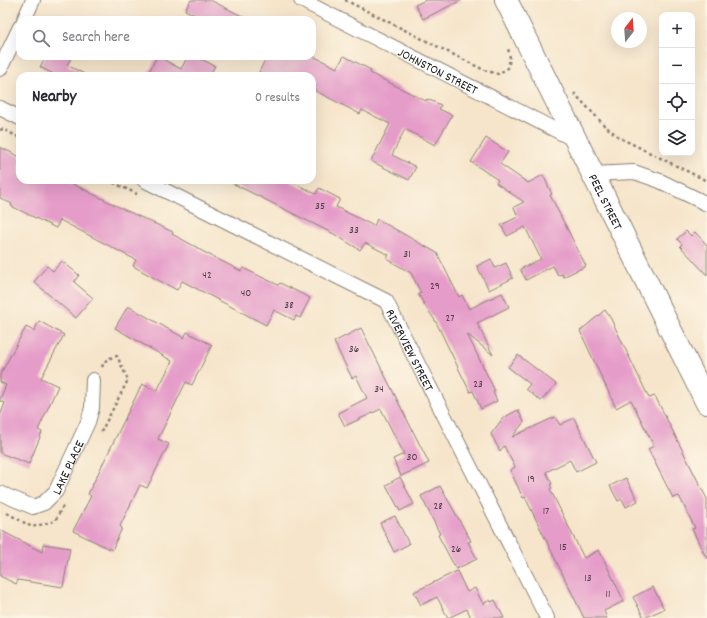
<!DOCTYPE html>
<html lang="en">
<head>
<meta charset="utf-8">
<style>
	:root { --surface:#fff; --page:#f7f7f7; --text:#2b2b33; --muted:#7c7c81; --line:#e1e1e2 }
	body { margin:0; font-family:Dekko,sans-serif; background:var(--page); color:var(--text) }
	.controls { position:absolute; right:12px; top:12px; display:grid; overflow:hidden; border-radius:8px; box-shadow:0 4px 16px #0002 }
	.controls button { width:36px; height:36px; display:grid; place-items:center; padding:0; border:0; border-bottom:1px solid var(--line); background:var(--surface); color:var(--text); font:20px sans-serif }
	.compass { position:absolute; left:611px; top:12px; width:36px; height:36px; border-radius:50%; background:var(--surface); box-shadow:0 4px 16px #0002; rotate:17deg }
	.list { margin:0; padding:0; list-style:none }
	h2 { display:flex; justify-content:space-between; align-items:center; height:52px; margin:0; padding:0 16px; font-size:17px }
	h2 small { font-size:13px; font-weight:400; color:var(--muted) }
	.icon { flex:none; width:22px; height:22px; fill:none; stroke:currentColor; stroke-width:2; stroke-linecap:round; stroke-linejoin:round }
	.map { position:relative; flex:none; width:707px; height:618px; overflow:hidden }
	.search { position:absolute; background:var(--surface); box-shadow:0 4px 16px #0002; left:16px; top:16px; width:300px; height:44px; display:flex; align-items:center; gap:10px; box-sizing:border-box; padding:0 14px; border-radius:12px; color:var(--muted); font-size:15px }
	.panel { position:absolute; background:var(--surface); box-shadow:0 4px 16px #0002; left:16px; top:72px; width:300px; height:112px; border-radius:12px }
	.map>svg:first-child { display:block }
	.building { fill:#e59cc9 }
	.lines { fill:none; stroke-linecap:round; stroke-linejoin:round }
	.minor-casing { stroke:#898074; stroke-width:16 }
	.primary-casing { stroke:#898074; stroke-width:24 }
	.path { stroke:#898074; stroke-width:2.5; stroke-dasharray:3 3; stroke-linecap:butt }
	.minor { stroke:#fff; stroke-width:14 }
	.primary { stroke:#fff; stroke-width:22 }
	.labels { text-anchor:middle; stroke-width:3; stroke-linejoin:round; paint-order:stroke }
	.number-label { font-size:11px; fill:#4e3c47 }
	.street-label { font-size:13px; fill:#1c1c1c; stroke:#fcf5e5 }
</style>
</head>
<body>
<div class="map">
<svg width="707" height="618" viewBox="0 0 707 618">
	<rect width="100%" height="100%" fill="#fcf5e5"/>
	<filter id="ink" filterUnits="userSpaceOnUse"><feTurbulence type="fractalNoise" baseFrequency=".025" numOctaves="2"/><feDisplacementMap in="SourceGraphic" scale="8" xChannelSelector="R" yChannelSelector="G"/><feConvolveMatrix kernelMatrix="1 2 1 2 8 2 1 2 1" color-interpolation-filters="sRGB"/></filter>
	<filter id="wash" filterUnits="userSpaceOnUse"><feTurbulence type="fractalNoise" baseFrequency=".012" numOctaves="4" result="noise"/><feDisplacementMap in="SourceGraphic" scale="16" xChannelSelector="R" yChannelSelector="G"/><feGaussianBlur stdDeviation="0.9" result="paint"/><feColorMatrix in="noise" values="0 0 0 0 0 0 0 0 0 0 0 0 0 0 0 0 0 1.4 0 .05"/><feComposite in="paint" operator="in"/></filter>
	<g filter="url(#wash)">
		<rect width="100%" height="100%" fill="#f6e5cb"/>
		<g id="blocks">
			<!-- building -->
			<path class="building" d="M191 0H210L250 20H205L185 10Z
				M426 0H462L423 19 415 5Z
				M46 56H72L67 65 88 76H57L40 67Z
				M157 56 181 69 188 56H195L215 66 209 76H147Z
				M267 56H313L337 68 344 56 371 70 370 73 426 101 427 99 441 105 439 109 452 115 435 145 405 129 392 155 416 167 409 180 371 161 390 124 362 110 360 114 312 89V76H257Z
				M486 138 508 152 500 164 528 183 543 175 552 194 550 195 586 266 563 277 562 274 558 275 553 266 526 280 520 269 541 259 525 227 507 236 501 225 518 217 514 207 524 202 496 183 498 180 471 162Z
				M0 147 20 157V180H65L125 210 173 232 172 234 198 248V249L241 271 243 268 278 285 280 283 310 298 300 318 296 316 294 320 274 310 266 325 182 281 177 290 158 280 133 266 136 260 60 220 56 228 11 206 12 204 0 198Z
				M226 180H288L316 194 319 188 340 199 336 207 374 226 377 219 437 253 459 297 462 295 469 309 502 293 509 307 477 323 493 355 467 334 495 391 493 392 497 401 481 409 473 391 470 392 436 322 424 304 418 294 421 293 411 273 387 259 389 255 365 243 360 250 334 234Z
				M686 231 691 236 695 232 707 245V275L680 246 682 244 677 239Z
				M491 259 495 268 506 263 513 278 489 290 477 266Z
				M62 261 79 275 74 282 93 298 76 318 34 282 47 266 53 271Z
				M128 306 184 338 187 332 212 345 192 385 186 382 158 439 169 444 147 488 140 485 120 526 122 528 112 550 73 531 91 496 88 494 142 384 157 391 172 361 115 328Z
				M605 310 611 319 649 398 655 396 707 499V559L692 529 695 528 679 496 673 498 648 449 654 446 631 400 616 408 580 331Z
				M39 321 64 335 41 378 58 386 38 430 42 432 29 464 0 453V416L5 403 0 401V399L6 385 0 382V375L26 327 34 331Z
				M361 328 429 463 401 476 393 459 404 454 381 409 345 426 338 413 367 398 356 376 352 378 334 342Z
				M518 355 556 384 541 401 526 389 530 384 508 367Z
				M518 410 524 422 512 437 555 417 560 425 574 418 596 462 576 472 570 460 546 472 552 484 550 485 552 488 550 489 584 558 599 550 624 601 604 611 607 618H584L525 497 523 498 510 470 515 467 504 446 500 451 491 434 503 418Z
				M400 477 414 504 400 511 386 485Z
				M626 478 638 501 626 507 622 499 618 501 610 486Z
				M440 486 471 541 468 542 477 559 456 569 438 535 440 534 421 496Z
				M395 516 409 544 394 552 380 523Z
				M0 530 42 552 43 544 70 548 63 587 18 580 16 584 0 576Z
				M457 571 467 592 475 588 483 604 490 600 491 602 495 600 504 618H471L467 609 448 618 437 597 421 605 414 592Z
				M653 587 664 609 644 618 633 597Z"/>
		</g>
	</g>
	<g filter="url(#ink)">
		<use href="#blocks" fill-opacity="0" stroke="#898074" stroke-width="1"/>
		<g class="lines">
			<!-- minor casing -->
			<g class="minor-casing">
				<g id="minor">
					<path id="s1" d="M301 0 575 140"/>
					<path d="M24 20 33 0"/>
					<path d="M0 69 20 27"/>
					<path d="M0 108 20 118"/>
					<path d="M592 174 634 172 660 181 707 204"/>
					<path id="s2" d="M144 180 386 301 547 618"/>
					<path id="s3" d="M0 493 33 507 44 503 56 491 88 422 92 408 93 380"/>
				</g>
			</g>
			<!-- primary casing -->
			<g class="primary-casing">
				<g id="primary">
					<path id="s4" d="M506 0 707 403"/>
				</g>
			</g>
			<!-- path -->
			<path class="path" d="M345 0 484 70 498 74 508 68 510 58 508 48
				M574 93 605 126 620 138 707 181
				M0 130 3 129 20 138
				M108 180 137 194
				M101 432 128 380 117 356 107 359 101 368
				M7 513 32 527 55 521 63 506"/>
			<!-- minor -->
			<use href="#minor" class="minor"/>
			<!-- primary -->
			<use href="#primary" class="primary"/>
		</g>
	</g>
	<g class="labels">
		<!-- number labels -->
		<g class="number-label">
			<text x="320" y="209">35</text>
			<text x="354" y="233">33</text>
			<text x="407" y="257">31</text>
			<text x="207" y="278">42</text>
			<text x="435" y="289">29</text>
			<text x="246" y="296">40</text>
			<text x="289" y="308">38</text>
			<text x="450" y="321">27</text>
			<text x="354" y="352">36</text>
			<text x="478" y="387">23</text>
			<text x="379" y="392">34</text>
			<text x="412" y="460">30</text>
			<text x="531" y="482">19</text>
			<text x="438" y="509">28</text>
			<text x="546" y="514">17</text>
			<text x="563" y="550">15</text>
			<text x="456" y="552">26</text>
			<text x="588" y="581">13</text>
			<text x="608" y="597">11</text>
		</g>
		<!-- street labels -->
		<g class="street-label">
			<text dy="5" stroke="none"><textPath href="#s1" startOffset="154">JOHNSTON STREET</textPath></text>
			<text dy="5" stroke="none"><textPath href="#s4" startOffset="225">PEEL STREET</textPath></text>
			<text dy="5" stroke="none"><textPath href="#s2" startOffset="325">RIVERVIEW STREET</textPath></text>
			<text dy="5" stroke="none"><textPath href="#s3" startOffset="91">LAKE PLACE</textPath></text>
		</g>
	</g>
</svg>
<div class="controls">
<button>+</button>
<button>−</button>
<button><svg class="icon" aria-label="locate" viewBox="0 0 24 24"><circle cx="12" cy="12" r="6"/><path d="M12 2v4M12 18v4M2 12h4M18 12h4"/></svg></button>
<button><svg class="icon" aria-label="layers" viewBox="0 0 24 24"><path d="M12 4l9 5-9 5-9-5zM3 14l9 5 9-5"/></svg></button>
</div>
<svg class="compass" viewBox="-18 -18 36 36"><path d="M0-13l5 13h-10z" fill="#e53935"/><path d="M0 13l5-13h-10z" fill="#7c7c81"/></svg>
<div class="search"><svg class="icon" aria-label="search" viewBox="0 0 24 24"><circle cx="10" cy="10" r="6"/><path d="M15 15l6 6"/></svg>Search here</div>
<section class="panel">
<h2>Nearby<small>0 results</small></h2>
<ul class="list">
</ul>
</section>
</div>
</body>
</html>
